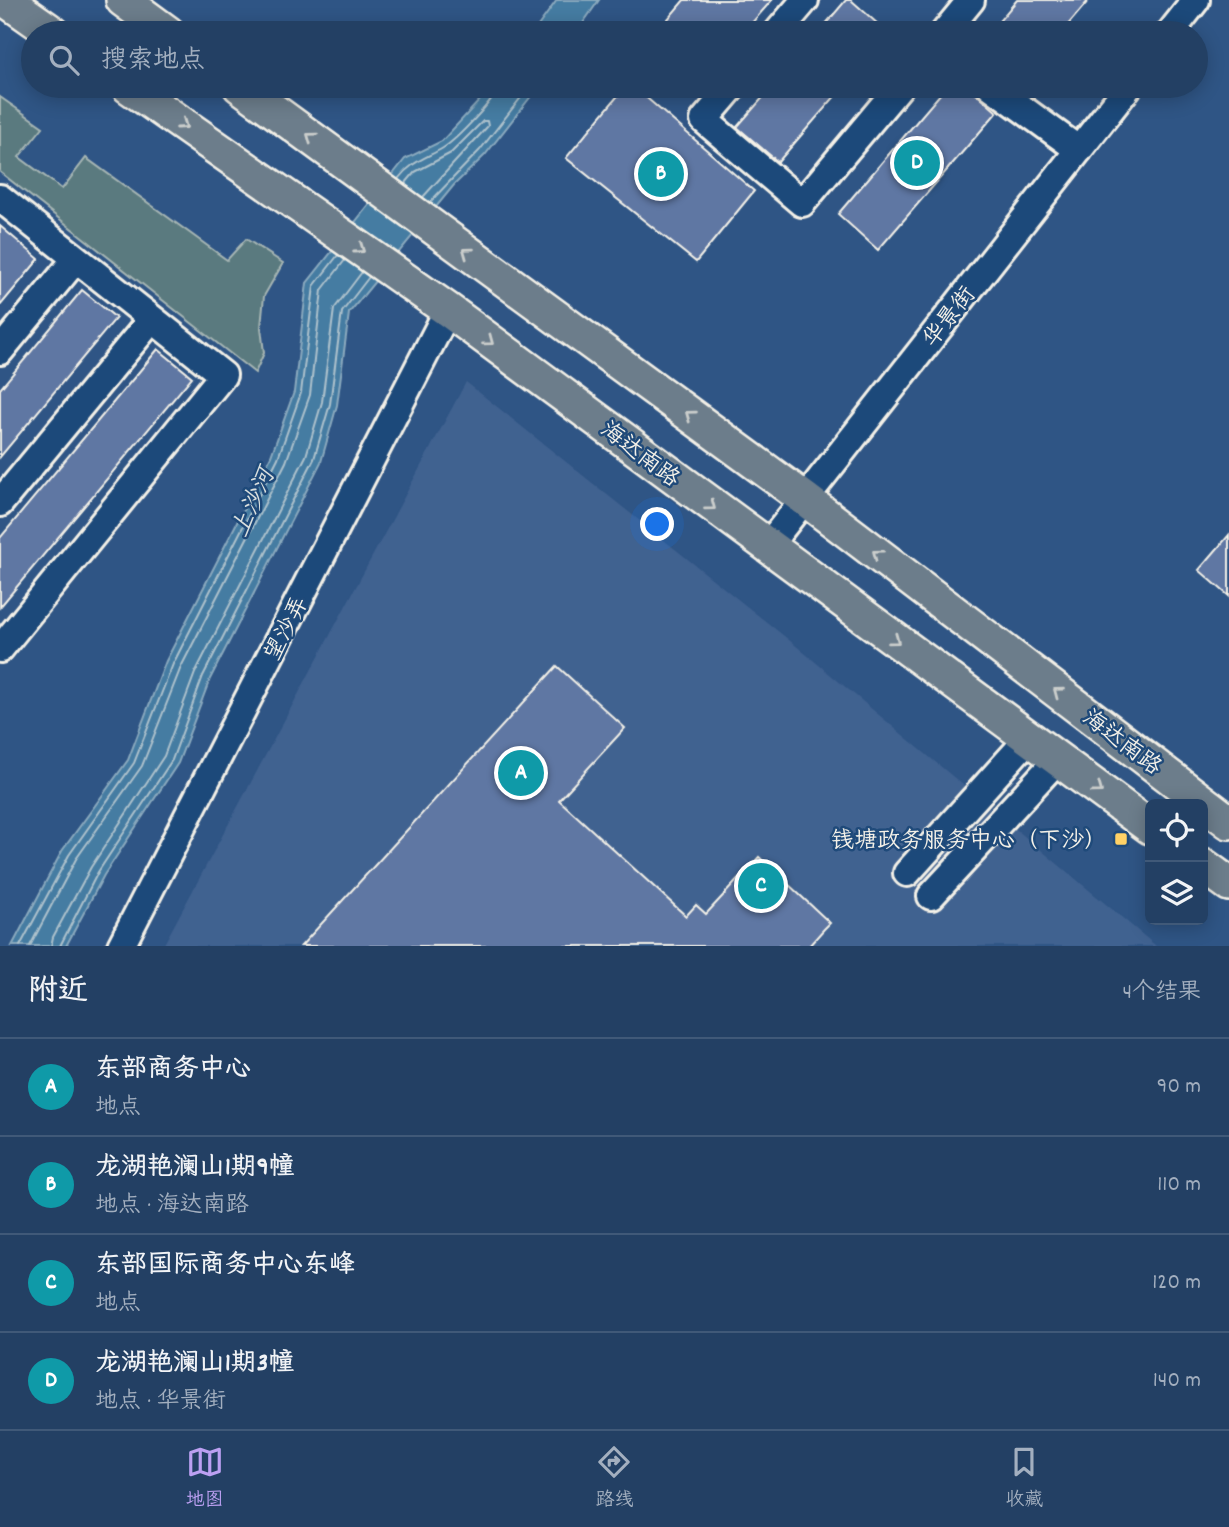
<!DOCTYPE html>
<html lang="zh">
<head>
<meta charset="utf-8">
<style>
	:root { --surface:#234064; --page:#2b476a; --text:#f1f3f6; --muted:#a3afbf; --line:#405978; --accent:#bca0f2 }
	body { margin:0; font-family:Dekko,"LXGW WenKai TC",sans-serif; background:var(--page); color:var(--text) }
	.controls { position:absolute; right:21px; bottom:21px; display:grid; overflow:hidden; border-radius:10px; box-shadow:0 4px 18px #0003 }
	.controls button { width:63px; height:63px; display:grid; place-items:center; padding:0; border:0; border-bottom:2px solid var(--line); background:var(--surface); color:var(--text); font:35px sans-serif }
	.you { position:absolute; left:658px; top:525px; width:24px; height:24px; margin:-18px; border:5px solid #fff; border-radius:50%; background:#1a73e8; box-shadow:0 0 0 10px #1a73e833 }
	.badge { display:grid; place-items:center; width:46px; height:46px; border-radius:50%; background:var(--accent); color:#fff; font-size:23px; font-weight:700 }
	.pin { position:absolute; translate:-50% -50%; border:4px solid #fff; box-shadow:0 2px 7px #0006 }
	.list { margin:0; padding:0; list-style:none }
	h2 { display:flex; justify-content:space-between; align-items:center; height:91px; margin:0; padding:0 28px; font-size:30px }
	h2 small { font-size:23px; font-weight:400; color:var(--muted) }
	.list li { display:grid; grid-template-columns:46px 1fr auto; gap:21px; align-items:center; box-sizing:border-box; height:98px; padding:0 28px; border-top:2px solid var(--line) }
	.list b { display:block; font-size:26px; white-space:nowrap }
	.list p { margin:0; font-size:23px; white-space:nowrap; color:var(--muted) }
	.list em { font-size:23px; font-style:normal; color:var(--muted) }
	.icon { flex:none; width:38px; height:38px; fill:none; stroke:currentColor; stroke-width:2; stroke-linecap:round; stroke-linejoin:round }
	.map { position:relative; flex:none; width:1229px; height:946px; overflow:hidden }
	.search { position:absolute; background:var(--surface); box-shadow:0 4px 18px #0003; left:21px; right:21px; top:21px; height:77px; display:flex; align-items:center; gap:18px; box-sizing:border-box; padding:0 24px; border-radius:38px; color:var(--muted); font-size:26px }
	.sheet { height:483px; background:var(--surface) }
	nav { display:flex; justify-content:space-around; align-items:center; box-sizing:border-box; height:98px; border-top:2px solid var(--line); background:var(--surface); font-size:19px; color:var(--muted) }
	nav a { display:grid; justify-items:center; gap:4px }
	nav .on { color:var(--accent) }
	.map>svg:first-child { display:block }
	.built { fill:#416290 }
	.green { fill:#5a7a7f; stroke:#a7b6b4; stroke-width:2 }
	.water { fill:#457ba2; stroke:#8baabe; stroke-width:2 }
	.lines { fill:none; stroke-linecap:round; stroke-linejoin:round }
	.shore { stroke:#aec2cc; stroke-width:2 }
	.building { fill:#5f77a3; stroke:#f4f1e8; stroke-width:2 }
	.minor-casing { stroke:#f4f1e8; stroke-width:32 }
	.major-casing { stroke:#f4f1e8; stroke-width:38 }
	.minor { stroke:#1f4a7a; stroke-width:26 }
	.major { stroke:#6c7d8b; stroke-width:33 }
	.oneway { stroke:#cbcecc }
	.poi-dot { fill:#ffd166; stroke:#1f4a7a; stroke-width:2.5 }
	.labels { text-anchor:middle; stroke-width:5; stroke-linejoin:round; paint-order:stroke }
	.street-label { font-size:23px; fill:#f4f1e8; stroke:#1f4a7a }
	.poi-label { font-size:23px; fill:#f4f1e8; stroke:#1f4a7a; text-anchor:end }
	.water-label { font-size:24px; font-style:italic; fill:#dadfde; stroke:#1f4a7a }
</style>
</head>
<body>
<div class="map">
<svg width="1229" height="946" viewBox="0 0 1229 946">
	<rect width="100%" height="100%" fill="#2f5585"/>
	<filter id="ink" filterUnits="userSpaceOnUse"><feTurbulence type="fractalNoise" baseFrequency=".0143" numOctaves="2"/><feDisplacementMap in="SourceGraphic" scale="14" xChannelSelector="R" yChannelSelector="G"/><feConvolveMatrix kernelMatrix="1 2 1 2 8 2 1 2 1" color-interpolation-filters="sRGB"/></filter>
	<g filter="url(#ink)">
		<!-- built -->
		<path class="built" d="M466 382 789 640 1156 946H163Z"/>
		<!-- green -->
		<path class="green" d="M0 97 43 127 19 157 62 189 86 158 227 260 246 239 283 263 264 296 261 327 264 353 255 373 0 172Z"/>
		<!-- water -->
		<path class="water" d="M557 0H599L576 33H533Z
			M493 86H539L485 155 454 185 349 313 337 405 321 462 210 679 178 763 104 875 66 946H12L62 851 128 760 166 661 271 456 294 392 307 283 405 159 442 141Z"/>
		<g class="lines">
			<!-- shore -->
			<path class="shore" d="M398 179C411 162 426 158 443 148 456 140 496 99 498 86
				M405 184 415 172 451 153 483 121H487L488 126 423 197
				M430 202 480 150 530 86
				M20 946 69 855 134 763 173 664 278 458 301 393 314 286 338 255
				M30 946 76 859 142 766 181 667 286 462 310 395 322 290 345 260
				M51 946 53 937 91 867 164 756 195 673 306 456 322 402 334 309 362 272
				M60 946 98 872 172 760 203 676 314 459 330 404 342 312 369 277"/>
		</g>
		<!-- building -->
		<path class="building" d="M684 0H772L743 33H656Z
			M846 0H851L888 33H818Z
			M1017 0H1089L1061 33H989Z
			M626 86H633L754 191 696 262 566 158Z
			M773 86H844L778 162 737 127Z
			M947 86H967L997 112 878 250 838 214Z
			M0 226 39 259 0 306Z
			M82 290 116 318 0 457V389Z
			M158 349 192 377 0 607V538Z
			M1229 535V596L1199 570Z
			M557 666 625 728 559 800 686 916 696 905 706 914 759 857 830 923 824 929 809 946H301Z"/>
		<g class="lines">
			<!-- minor casing -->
			<g class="minor-casing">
				<path id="minor" d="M777 33 805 0
					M944 33 971 0
					M1170 33 1196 0
					M733 86 704 120 802 203 900 86
					M991 86 1079 150
					M0 198 223 375 0 649
					M0 351 76 259
					M0 503 152 319
					M767 547 1129 86
					M907 873 1029 738
					M931 896 1058 759
					M121 946 448 310"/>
			</g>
			<!-- major casing -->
			<g class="major-casing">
				<path id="major" d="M6 0 53 33
					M123 0 168 33
					M128 86 448 310 1150 827
					M240 86 805 499 1229 822
					M1203 865 1229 884"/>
			</g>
			<!-- minor -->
			<use href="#minor" class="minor"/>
			<!-- major -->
			<use href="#major" class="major"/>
		</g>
		<!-- one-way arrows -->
		<defs><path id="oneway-chevron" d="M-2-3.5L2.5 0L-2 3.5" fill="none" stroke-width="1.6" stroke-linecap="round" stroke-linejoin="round" transform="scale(1.75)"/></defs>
		<g class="oneway">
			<use href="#oneway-chevron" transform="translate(183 125) rotate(35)"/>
			<use href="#oneway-chevron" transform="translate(311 137) rotate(-144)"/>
			<use href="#oneway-chevron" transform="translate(360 249) rotate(35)"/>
			<use href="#oneway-chevron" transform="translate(467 252) rotate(-144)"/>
			<use href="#oneway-chevron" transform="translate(489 341) rotate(37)"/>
			<use href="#oneway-chevron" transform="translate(690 415) rotate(-144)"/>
			<use href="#oneway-chevron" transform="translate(711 506) rotate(37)"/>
			<use href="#oneway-chevron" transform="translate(877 554) rotate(-143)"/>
			<use href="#oneway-chevron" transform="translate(895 640) rotate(36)"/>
			<use href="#oneway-chevron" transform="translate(1058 692) rotate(-143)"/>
			<use href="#oneway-chevron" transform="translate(1098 789) rotate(36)"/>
		</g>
	</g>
	<!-- markers -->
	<rect class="poi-dot" x="1114" y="832" width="14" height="14" rx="3.5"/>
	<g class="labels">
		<!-- street labels -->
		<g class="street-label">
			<text transform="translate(948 316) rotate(-52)" y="8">华景街</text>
			<text transform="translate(641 453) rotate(37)" y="8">海达南路</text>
			<text transform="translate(285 628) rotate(-63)" y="8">望沙弄</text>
			<text transform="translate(1123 741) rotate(37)" y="8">海达南路</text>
		</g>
		<!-- poi labels -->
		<g class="poi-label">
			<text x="1107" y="847">钱塘政务服务中心（下沙）</text>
		</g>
		<!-- water labels -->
		<g class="water-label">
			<text transform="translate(252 502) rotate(-66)" y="8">上沙河</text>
		</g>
	</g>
</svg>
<div class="controls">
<button><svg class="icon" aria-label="locate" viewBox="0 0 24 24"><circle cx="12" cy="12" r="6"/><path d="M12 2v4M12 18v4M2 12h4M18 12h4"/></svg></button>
<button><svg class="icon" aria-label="layers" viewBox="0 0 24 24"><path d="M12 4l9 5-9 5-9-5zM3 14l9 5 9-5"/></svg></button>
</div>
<div class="you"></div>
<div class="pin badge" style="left:521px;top:773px;background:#0f9aa8">A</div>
<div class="pin badge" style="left:661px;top:174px;background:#0f9aa8">B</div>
<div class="pin badge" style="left:761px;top:886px;background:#0f9aa8">C</div>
<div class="pin badge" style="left:917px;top:163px;background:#0f9aa8">D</div>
<div class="search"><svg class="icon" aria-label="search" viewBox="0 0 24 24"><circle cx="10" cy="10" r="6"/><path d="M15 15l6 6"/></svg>搜索地点</div>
</div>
<section class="sheet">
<h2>附近<small>4个结果</small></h2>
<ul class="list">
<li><span class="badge" style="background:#0f9aa8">A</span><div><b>东部商务中心</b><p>地点</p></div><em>90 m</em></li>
<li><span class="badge" style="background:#0f9aa8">B</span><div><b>龙湖艳澜山1期9幢</b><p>地点 · 海达南路</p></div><em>110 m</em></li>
<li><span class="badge" style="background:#0f9aa8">C</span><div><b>东部国际商务中心东峰</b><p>地点</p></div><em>120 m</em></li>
<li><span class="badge" style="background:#0f9aa8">D</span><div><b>龙湖艳澜山1期3幢</b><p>地点 · 华景街</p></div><em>140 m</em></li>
</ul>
</section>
<nav>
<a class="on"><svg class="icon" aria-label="map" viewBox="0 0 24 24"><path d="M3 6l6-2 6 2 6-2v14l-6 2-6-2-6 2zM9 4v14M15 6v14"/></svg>地图</a>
<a><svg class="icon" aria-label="directions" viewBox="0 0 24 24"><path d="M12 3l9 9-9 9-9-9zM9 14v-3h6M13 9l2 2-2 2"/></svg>路线</a>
<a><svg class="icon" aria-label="saved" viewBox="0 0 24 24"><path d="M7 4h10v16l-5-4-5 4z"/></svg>收藏</a>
</nav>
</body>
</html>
